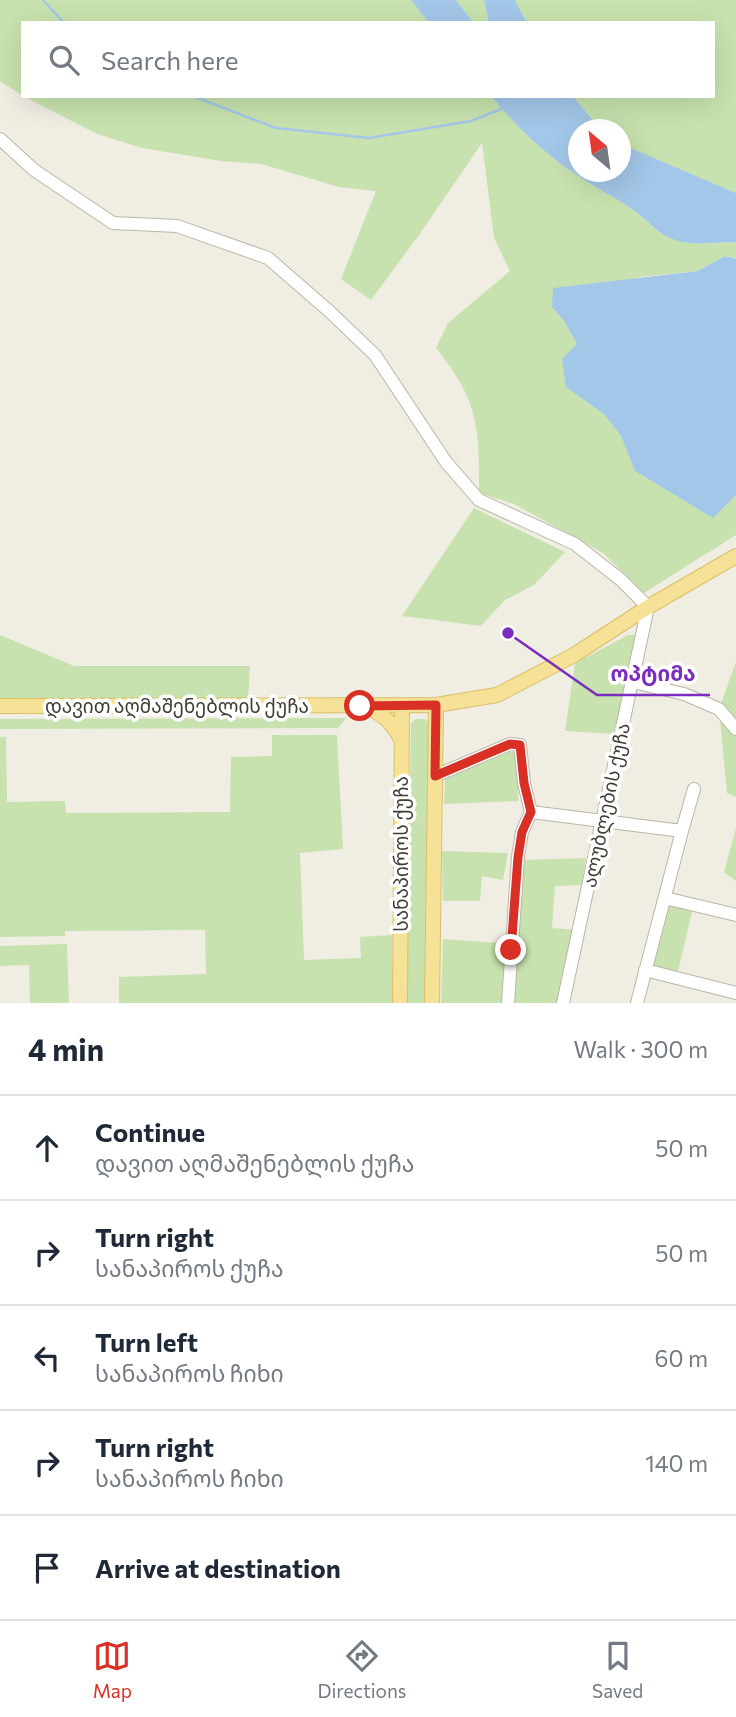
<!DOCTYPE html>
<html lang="en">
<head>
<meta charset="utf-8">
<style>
	:root { --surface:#fff; --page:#f2f2f3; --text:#1f2937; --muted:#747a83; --line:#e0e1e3; --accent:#d93025 }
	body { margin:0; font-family:Commissioner,"Noto Sans Georgian",sans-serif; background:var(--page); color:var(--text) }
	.compass { position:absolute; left:568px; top:119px; width:63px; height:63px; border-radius:50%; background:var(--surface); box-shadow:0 7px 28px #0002; rotate:331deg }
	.stop { position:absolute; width:21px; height:21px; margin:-16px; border:5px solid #d93025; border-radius:50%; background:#fff }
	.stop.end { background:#d93025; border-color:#fff; box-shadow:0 2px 7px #0008 }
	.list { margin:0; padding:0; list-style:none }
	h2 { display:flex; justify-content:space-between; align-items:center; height:91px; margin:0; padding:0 28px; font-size:30px }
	h2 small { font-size:23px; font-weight:400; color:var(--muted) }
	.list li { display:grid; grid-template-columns:46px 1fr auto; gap:21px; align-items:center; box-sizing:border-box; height:105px; padding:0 28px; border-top:2px solid var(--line) }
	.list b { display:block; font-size:26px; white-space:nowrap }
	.list p { margin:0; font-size:23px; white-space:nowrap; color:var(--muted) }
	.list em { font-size:23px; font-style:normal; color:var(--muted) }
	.icon { flex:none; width:38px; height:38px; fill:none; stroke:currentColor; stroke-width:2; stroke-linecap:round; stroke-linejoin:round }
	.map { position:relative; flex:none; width:736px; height:1003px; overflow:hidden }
	.search { position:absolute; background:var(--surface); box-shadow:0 7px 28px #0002; left:21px; right:21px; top:21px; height:77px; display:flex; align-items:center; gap:18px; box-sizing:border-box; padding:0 24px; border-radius:0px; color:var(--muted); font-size:26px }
	.sheet { height:616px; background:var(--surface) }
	nav { display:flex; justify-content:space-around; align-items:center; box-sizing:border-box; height:98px; border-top:2px solid var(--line); background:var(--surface); font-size:19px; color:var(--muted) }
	nav a { display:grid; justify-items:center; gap:4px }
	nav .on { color:var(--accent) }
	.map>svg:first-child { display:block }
	.green { fill:#c7e2ae }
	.water { fill:#a3c7e9 }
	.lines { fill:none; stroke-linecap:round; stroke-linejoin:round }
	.stream { stroke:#a3c7e9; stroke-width:2.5 }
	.minor-casing { stroke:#bab5a7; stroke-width:14 }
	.major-casing { stroke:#d9bf68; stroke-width:16 }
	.minor { stroke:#fff; stroke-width:12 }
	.major { stroke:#f6e296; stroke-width:14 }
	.route { stroke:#d93025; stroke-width:9 }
	.labels { text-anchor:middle; stroke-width:7; stroke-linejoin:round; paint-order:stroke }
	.street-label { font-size:19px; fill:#413d34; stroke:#fff }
	.leader { fill:none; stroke:#7b2cbf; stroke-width:2.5 }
	.callout-dot { fill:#7b2cbf; stroke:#fff; stroke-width:2.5 }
	.callout-label { font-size:21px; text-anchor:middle; font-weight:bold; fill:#7b2cbf; stroke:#fff; stroke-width:7; stroke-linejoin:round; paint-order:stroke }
</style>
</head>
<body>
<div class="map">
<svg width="736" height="1003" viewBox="0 0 736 1003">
	<rect width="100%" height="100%" fill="#f0ede3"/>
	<!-- green -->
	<path class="green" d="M0 0H411L429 23H23V96L0 81Z
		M456 0H484L489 23H474Z
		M515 0H736V193L626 147 621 144 620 130 600 129 573 96H713V23H527Z
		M23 96H491C518 129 547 156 583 179 599 190 618 198 633 210 646 219 656 233 672 239 692 246 715 243 736 242V259L725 256 698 271 639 277 552 307 564 321 577 344 566 387 604 413 621 436 636 471 713 517 736 495V535L644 593 603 553 514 504 479 493C479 466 480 436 472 410 466 387 450 366 436 348L448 323 510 271 494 238 482 143 419 235 371 300 341 279 376 191 339 187 261 164 221 161 142 148 97 134Z
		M474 508 565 552 534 585 505 600 481 626 402 616Z
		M0 635 74 666H250L248 700 0 701Z
		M628 635H638L615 734 565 731 575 663Z
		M736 662V797L727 793 719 709Z
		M346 718 338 728 0 729V719Z
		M416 719H425L429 723 425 1003H407L411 723Z
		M272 735H337L343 849 300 853 304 960 361 958 360 937 392 935V1003H119V977L206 974 205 930 65 931V936L0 937V737H6L7 802 65 801 66 813 230 812 231 757 272 756Z
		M509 752H517L519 758 518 801 444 804 445 779Z
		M736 828V881L724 872Z
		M442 851 508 853 503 880 482 876 480 901H443Z
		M586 858 582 885 555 886 552 928 577 930 560 1003H511L521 860Z
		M667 902 693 908 677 975 649 969Z
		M443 939 511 944 507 1003H441Z
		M67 944 69 1003H30L29 965 0 966V946Z"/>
	<!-- water -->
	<path class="water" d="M411 0H456L474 23H429Z
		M484 0H515L527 23H489Z
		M491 96H573L600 129 578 130V172H620L621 144 736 193V242C715 242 692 247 672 239 656 233 647 219 633 210 617 198 599 190 583 179 547 156 518 129 491 96Z
		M725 256 736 259V495L713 518 635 471 621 436 604 414 566 387 562 359 577 344 564 321 552 307 553 288 698 271Z"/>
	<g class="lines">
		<!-- stream -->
		<path class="stream" d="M43 0 64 23
			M193 96 276 128 369 138 471 121 501 109"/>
		<!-- minor casing -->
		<g class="minor-casing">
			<path id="minor" d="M0 139 34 170 113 223 177 226 268 258 329 311 375 355 446 462 479 500 575 544 621 580 648 607 563 1003
				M633 682 684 694 719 709 736 729
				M435 776 510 744 520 745 524 783 531 812 522 832 518 857 508 1003
				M531 812 682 831 637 1003
				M682 831 694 789
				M665 898 736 915
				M645 970 736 993"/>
		</g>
		<!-- major casing -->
		<g class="major-casing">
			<path id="major" d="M0 706 436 705 497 695 574 655 648 607 736 556
				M365 707C383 713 392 723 401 739
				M400 1003 402 705
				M432 1003 436 705"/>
		</g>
		<!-- minor -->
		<use href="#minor" class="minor"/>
		<!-- major -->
		<use href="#major" class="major"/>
	</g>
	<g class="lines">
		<!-- route -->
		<path class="route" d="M360 706 436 705 435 776 510 744 520 745 524 783 531 812 522 832 518 857 511 950"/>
	</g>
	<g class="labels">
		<!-- street labels -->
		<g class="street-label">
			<text x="177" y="713">დავით აღმაშენებლის ქუჩა</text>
			<text transform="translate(606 805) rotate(-78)" y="7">ალუბლების ქუჩა</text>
			<text transform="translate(401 854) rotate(-90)" y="7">სანაპიროს ქუჩა</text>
		</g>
	</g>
	<!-- callouts -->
	<path class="leader" d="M508 633L597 695H710"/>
	<circle class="callout-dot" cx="508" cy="633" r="7"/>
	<g class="callout-label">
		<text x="653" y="681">ოპტიმა</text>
	</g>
</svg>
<svg class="compass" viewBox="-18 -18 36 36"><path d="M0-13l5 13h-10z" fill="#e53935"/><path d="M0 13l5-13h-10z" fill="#747a83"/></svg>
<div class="stop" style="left:360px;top:706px"></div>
<div class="stop end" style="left:511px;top:950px"></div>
<div class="search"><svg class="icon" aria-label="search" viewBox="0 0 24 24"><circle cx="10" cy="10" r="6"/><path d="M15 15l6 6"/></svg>Search here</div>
</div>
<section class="sheet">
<h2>4 min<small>Walk · 300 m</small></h2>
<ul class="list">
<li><svg class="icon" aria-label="ahead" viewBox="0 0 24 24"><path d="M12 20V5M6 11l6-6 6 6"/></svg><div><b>Continue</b><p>დავით აღმაშენებლის ქუჩა</p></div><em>50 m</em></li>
<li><svg class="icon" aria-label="right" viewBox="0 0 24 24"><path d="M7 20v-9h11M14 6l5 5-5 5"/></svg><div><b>Turn right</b><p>სანაპიროს ქუჩა</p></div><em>50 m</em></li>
<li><svg class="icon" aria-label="left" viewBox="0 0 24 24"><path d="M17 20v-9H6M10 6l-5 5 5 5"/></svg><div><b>Turn left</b><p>სანაპიროს ჩიხი</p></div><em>60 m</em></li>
<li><svg class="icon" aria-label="right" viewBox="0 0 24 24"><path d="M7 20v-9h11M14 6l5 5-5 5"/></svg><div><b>Turn right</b><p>სანაპიროს ჩიხი</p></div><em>140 m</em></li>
<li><svg class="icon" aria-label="arrive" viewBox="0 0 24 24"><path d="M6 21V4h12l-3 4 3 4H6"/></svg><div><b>Arrive at destination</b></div></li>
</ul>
</section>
<nav>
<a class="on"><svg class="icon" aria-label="map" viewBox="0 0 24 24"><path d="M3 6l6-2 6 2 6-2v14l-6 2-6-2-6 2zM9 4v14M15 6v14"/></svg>Map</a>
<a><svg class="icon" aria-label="directions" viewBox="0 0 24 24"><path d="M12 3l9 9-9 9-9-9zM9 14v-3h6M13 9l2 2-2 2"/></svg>Directions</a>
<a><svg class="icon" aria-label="saved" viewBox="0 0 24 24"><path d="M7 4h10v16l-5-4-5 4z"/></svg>Saved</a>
</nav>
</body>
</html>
